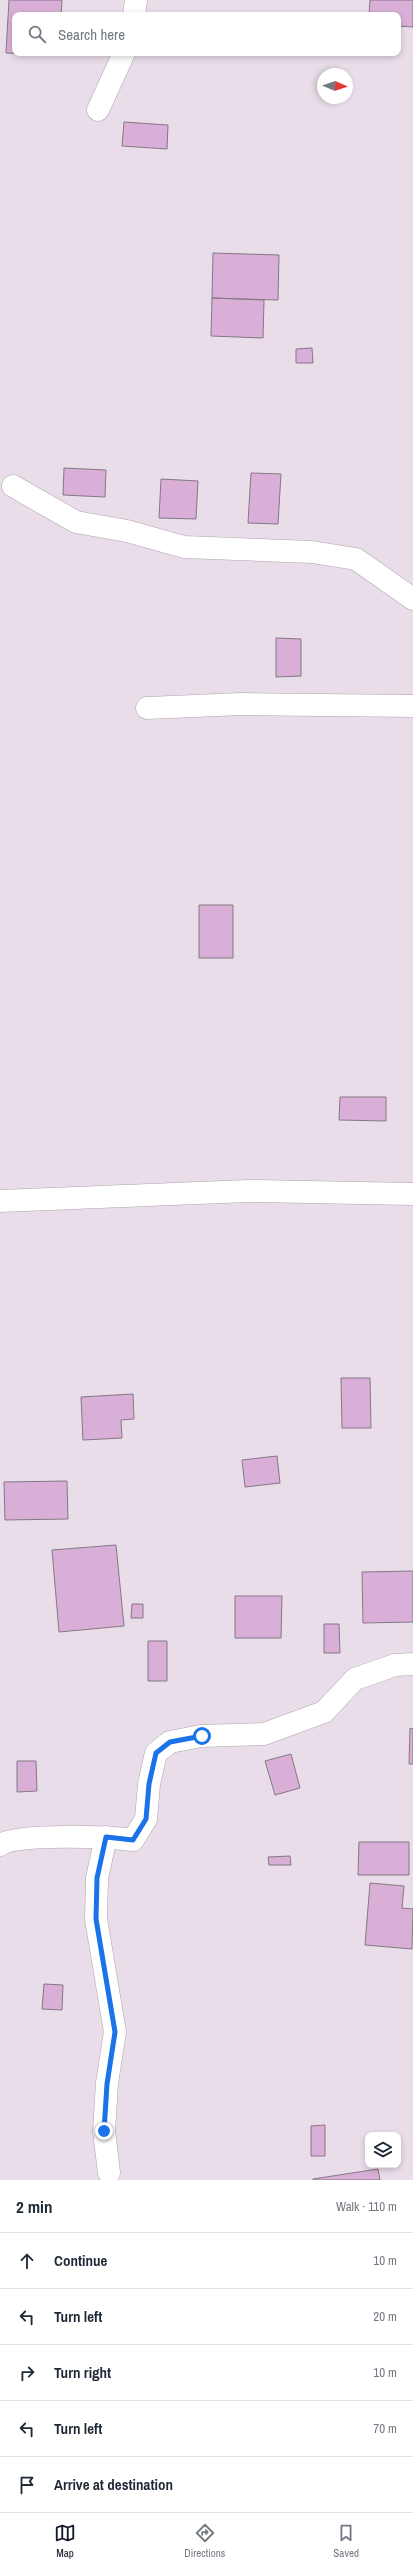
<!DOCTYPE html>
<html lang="en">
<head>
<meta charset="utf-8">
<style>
	:root { --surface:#fff; --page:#f6f6f7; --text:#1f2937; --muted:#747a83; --line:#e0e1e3; --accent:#111827 }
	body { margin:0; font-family:"Archivo Narrow",sans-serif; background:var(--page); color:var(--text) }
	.controls { position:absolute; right:12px; bottom:12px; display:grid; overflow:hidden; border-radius:8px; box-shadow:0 2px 6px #0003 }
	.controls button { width:36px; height:36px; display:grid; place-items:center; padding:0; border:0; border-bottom:1px solid var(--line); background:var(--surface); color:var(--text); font:20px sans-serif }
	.compass { position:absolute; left:317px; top:68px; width:36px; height:36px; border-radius:50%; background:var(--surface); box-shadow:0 2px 6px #0003; rotate:92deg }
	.stop { position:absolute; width:12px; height:12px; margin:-9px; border:3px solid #1a73e8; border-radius:50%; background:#fff }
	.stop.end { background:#1a73e8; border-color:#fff; box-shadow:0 1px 4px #0008 }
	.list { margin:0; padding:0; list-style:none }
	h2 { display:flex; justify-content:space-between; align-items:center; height:52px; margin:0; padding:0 16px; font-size:17px }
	h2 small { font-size:13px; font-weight:400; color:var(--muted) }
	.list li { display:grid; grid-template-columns:26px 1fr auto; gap:12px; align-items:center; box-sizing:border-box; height:56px; padding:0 16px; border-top:1px solid var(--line) }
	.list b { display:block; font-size:15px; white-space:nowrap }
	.list em { font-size:13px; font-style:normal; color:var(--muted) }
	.icon { flex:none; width:22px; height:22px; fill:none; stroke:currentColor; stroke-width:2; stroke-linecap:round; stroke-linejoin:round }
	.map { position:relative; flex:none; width:413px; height:2180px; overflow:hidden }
	.search { position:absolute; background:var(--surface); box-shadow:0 2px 6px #0003; left:12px; right:12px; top:12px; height:44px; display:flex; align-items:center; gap:10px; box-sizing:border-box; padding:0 14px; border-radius:8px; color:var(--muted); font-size:15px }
	.sheet { height:332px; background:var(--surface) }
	nav { display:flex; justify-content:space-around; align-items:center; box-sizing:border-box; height:56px; border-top:1px solid var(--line); background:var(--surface); font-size:11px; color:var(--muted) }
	nav a { display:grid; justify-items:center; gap:2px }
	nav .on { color:var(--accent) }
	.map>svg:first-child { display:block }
	.building { fill:#d9afd8; stroke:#837983 }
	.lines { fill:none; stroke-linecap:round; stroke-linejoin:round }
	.minor-casing { stroke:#aea4ae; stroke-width:23 }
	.minor { stroke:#fff; stroke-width:22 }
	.route { stroke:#1a73e8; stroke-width:5 }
</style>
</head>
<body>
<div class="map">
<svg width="413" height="2180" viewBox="0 0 413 2180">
	<rect width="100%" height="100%" fill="#e8dde8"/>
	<!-- building -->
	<path class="building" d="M9 0H62L61 15H15V53H59V55L6 53Z
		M370 0H413V27L398 26V15H369Z
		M124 122 168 125 167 149 122 146Z
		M213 253 279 255 278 300 212 298Z
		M212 298 264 300 263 338 211 336Z
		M312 348 313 363H296V349Z
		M64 468 106 470 105 497 63 495Z
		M251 473 281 474 278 524 248 523Z
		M161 479 198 481 196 519 159 518Z
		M276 638 301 639V676L276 677Z
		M199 905H233V958H199Z
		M340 1097H386V1121L339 1120Z
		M341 1378H370L371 1428H342Z
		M133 1394 134 1419 121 1420 122 1438 83 1440 81 1397Z
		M277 1456 280 1483 245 1487 242 1460Z
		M67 1481 68 1519 5 1520 4 1482Z
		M116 1545 124 1626 59 1632 52 1550Z
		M413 1571V1622L363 1623 362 1572Z
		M235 1596H282L281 1638H235Z
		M132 1604H143V1618H131Z
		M324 1624H339L340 1653H324Z
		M148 1641H167V1681H148Z
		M410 1728 413 1729V1764H409Z
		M291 1754 300 1788 275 1795 265 1761Z
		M17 1761H36L37 1791 17 1792Z
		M359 1842H409V1875H358Z
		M290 1856 291 1865H269L268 1857Z
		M370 1883 404 1886 402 1908 413 1909 412 1949 365 1945Z
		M44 1984 63 1985 62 2010 42 2009Z
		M325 2125V2156H311V2126Z
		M378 2169 380 2180H313V2179Z"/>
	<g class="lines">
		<!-- minor casing -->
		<g class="minor-casing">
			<path id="minor" d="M134 15 136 0
				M98 110 124 53
				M13 486 76 522 127 531 184 547 312 552 356 559 413 599
				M147 708 241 704 413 706
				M0 1201 248 1191 413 1194
				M106 1837 97 1878 96 1919 115 2032 107 2083 104 2131 109 2173
				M0 1845C18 1833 109 1837 133 1840L146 1819 149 1784 156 1753 170 1742 201 1736 264 1734 324 1712 355 1679 395 1665 413 1664"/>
		</g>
		<!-- minor -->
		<use href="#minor" class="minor"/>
	</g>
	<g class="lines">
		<!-- route -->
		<path class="route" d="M104 2131 107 2084 115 2032 96 1919 97 1878 106 1837 133 1840 146 1819 149 1784 156 1753 170 1742 202 1736"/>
	</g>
</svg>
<div class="controls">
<button><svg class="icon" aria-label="layers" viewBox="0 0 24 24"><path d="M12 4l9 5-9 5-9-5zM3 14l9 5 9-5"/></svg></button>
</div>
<svg class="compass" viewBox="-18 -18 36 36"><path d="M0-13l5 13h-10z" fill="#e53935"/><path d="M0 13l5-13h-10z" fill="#747a83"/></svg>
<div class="stop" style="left:202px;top:1736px"></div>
<div class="stop end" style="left:104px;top:2131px"></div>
<div class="search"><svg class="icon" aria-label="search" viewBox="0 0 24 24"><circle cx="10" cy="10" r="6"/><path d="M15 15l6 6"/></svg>Search here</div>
</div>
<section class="sheet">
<h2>2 min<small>Walk · 110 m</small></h2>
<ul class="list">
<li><svg class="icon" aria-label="ahead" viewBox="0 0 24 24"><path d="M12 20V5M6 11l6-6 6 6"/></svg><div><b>Continue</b></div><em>10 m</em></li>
<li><svg class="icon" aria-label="left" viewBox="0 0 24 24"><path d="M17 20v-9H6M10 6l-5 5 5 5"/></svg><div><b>Turn left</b></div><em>20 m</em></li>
<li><svg class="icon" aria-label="right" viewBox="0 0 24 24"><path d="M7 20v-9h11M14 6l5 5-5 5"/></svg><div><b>Turn right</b></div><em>10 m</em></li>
<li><svg class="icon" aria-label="left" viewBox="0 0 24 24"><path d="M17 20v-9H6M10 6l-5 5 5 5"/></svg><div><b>Turn left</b></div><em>70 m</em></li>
<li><svg class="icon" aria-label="arrive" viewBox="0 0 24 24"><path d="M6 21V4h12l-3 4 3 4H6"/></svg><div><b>Arrive at destination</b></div></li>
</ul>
</section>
<nav>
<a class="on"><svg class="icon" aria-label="map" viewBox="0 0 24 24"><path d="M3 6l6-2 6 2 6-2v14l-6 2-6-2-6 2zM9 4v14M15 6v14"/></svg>Map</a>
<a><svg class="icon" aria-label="directions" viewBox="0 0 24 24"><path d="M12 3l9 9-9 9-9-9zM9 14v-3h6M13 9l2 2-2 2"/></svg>Directions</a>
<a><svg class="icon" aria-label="saved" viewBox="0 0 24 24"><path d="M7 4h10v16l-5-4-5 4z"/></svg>Saved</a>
</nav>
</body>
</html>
